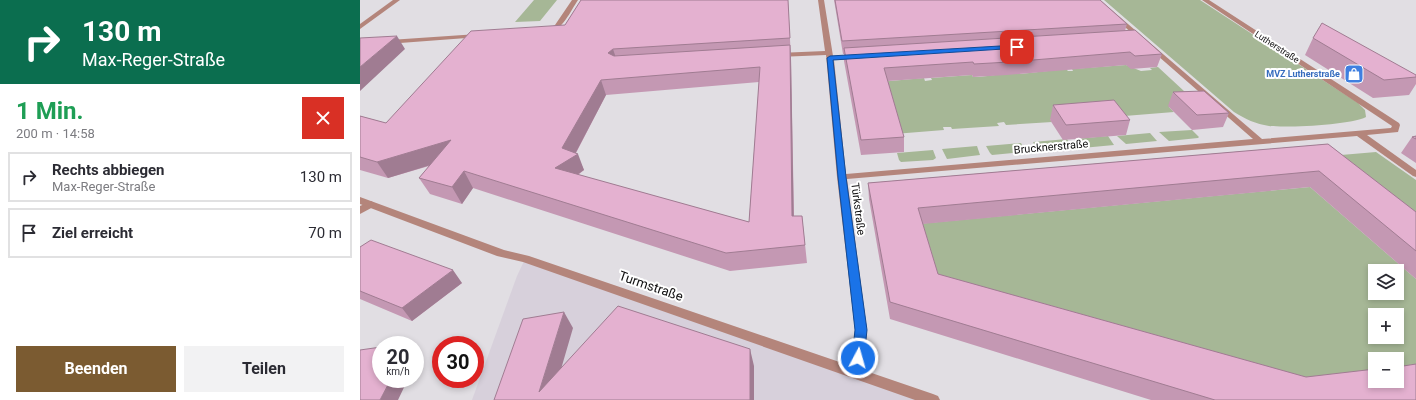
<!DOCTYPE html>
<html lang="de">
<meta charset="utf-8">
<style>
:root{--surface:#fff;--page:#f2f2f3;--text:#2b2b33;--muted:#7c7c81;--line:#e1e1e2;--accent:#7b5b31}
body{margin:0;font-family:Roboto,sans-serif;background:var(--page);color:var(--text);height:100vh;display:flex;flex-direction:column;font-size:15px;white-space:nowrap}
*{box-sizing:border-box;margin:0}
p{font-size:13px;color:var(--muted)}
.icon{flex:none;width:22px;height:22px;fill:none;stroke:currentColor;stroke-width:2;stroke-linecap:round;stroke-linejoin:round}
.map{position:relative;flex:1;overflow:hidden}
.side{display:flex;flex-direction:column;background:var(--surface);width:360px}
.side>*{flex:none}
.hud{background:#0b6e4f;color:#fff;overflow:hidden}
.tools{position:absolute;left:1008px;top:264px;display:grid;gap:8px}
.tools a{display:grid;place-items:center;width:36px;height:36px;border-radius:0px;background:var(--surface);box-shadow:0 2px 6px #0003;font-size:20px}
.speed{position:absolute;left:12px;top:336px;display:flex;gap:8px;font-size:20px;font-weight:700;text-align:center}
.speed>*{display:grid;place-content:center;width:52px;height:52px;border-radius:50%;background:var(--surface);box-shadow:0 2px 6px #0003;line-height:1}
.speed small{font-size:10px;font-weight:400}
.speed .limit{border:6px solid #d22;background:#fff;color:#111}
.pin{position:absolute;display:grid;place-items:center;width:34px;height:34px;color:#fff;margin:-17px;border-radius:8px;box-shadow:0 2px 6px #0006}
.me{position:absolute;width:44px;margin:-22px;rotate:6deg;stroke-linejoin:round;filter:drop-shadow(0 0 3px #0008)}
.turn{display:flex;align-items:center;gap:14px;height:84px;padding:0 16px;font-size:18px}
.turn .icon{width:52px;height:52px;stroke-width:2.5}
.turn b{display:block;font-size:28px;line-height:34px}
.round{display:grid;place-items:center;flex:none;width:42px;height:42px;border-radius:0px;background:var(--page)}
.overview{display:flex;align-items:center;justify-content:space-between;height:68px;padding:0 16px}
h1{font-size:24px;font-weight:700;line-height:30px;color:#1e9e55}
.cta{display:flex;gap:8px;margin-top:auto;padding:8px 16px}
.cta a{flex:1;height:46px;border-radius:0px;background:var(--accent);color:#fff;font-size:16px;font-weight:700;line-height:46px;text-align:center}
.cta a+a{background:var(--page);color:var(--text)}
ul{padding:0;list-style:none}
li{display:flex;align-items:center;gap:12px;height:50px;margin:0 8px 6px;padding:0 8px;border:2px solid var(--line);border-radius:0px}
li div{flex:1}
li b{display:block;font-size:15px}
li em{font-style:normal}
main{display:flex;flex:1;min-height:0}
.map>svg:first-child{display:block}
.built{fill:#d7d0db}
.green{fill:#a6b796;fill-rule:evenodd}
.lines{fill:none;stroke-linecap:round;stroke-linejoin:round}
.minor{fill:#b4857b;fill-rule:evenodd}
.tertiary{fill:#b4857b;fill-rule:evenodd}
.wall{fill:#c498b3;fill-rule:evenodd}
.shaded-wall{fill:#a07c92}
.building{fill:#e4b1d0;stroke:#a07c92;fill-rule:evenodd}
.route{fill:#1a73e8;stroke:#114b97}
.labels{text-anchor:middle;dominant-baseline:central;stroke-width:4;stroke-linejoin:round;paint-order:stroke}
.far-street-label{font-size:9px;fill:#100f10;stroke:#fff}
.far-shop-label{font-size:9px;font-weight:bold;fill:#366cbe;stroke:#fff;text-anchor:end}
.street-label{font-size:11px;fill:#100f10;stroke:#fff}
.near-street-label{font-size:13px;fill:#100f10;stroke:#fff}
</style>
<main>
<section class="side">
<div class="hud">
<div class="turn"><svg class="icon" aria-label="right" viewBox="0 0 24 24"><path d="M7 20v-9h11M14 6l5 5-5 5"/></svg><div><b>130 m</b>Max-Reger-Straße</div></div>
</div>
<div class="overview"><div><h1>1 Min.</h1><p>200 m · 14:58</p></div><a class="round" style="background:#d93025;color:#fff"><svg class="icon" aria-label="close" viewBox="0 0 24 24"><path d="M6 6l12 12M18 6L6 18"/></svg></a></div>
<ul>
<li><svg class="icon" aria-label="right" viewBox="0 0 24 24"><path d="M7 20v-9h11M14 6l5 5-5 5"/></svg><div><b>Rechts abbiegen</b><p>Max-Reger-Straße</p></div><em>130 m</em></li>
<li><svg class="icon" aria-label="arrive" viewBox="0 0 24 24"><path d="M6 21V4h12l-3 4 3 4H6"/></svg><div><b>Ziel erreicht</b></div><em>70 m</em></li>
</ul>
<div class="cta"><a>Beenden</a><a>Teilen</a></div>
</section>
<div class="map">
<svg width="1056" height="400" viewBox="0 0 1056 400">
<rect width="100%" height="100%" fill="#e1dee3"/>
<path class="built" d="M165 259 573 400H112L157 276Z"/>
<path class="green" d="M174 0H197L180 21 155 22Z
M744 0H840L998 103 1005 110 1006 117C991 125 927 128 909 126 896 124 885 119 874 112Z
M766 65 781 71 792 70 790 68 798 67 838 104 809 107 814 112 752 117 690 119 692 122 646 125 644 122 637 123 639 126 592 129 591 127H583L584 130 534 134 519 82 564 78 565 81 572 80 571 78 612 75 613 77H619L659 72 660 74 706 69 708 71H713L712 69Z
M832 130 839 137 838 138 809 141 799 132Z
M790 133 797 141 766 144 757 136Z
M748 136 754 145 722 148 715 139Z
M707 139 712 147 710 149 679 151 677 149 673 142Z
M661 143 665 151 663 152 632 155 630 153 626 146Z
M617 146 620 155 587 159 582 149Z
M573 150 576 158 573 160 541 162 539 160 537 153Z
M1016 152 1056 180V216L981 155Z
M950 187 1056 279V379L934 394 577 288 557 224ZM1015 271H1037V293H1015ZM1015 315H1037V337H1015ZM1015 359H1037V381H1015Z"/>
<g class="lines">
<path class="minor" d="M33 0H40L0 29V24Z
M212 0H218C211 10 201 34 186 32V30L195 25Z
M458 0H464L473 56 498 55 501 57 498 59 474 60 486 174 893 139 734 0H740L902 139 1031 128 1032 126 842 0H849L1039 123 1040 125 1038 132 1007 135 1056 170V177L1053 176 997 136 487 179 507 330 504 372 502 376 497 378 492 376 490 372 495 330 477 177 466 55 418 57 415 55 418 53 465 51Z
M118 34 121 36 120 37 0 46V42Z
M11 201 16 204 15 206 0 214V206Z"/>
<path class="tertiary" d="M0 197 144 250 169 256 573 394 578 396 580 400H555L163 262 137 256 0 204Z"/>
</g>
<path class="wall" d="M221 0H428L431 59 434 216H442L447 263 370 271 113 188 102 204 70 194 59 178 69 166 28 178 0 170V116L26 123 205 25ZM399 82 389 222 218 175 224 170 216 153 246 95Z
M474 0H740L767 24 765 31 802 54 797 67 771 69 766 65 647 75 613 77 612 75 528 81 544 137V152L501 155 484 61V54H483Z
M953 38 1056 75V84L1049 95 1013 98 945 55Z
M813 92 869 113 863 127 832 130 808 106Z
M693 105 770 120 766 135 703 140 690 120Z
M1056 136V163L1041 153 1052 137Z
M968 144 1056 212V279L950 187 563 224 578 274 946 377 1056 400H791L530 319 509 199 508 183Z
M0 247 102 283 52 321 0 299Z"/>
<path class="shaded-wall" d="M37 36 45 49 0 91V67Z
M430 45 431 59 434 234 432 216Z
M253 49 258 64 248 53Z
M241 80 246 95 214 156 218 154 224 170 202 185 195 168 202 148Z
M91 140 100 156 28 178 17 162Z
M104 171 113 188 102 204 92 187Z
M93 270 102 283 52 321 42 308Z
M204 312 213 328 192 400 179 392Z
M55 349 60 355 55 365Z
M390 349 394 366V400H390Z
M31 379H48L38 400H20Z"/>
<path class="building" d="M221 0H428L430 38 253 49 248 53 254 56 430 45 432 216H442L445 245 366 253 104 171 92 187 59 178 91 140 17 162 0 157V116L26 123 111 31 205 25ZM400 67 389 222 195 168 218 154 202 148 241 80Z
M475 0H740L767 24 482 41Z
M962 23 1056 75V77L1024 80 953 38Z
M775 30 802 54 775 56 770 52 649 62 614 64 613 62 524 68 544 137 501 140 484 48Z
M37 36 0 67V38Z
M844 91 869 113 837 115 813 92Z
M754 100 770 120 706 125 693 105Z
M1056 136V139L1052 137Z
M968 144 1056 212V251L959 171 558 208 578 274 946 377 1015 369V381H1037V367L1056 364V400H855L530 302 508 183Z
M11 240 93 270 42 308 0 291V247Z
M258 306 390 349V400H134L163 319 204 312 179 392Z
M50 343 48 345H34Z
M21 347V379H31L20 400H0V350Z"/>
<path class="route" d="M657 45 660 47 659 48 473 60 486 177 507 330 504 358 502 362 498 363 494 362 492 358 495 330 478 177 467 58 470 56Z"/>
<defs>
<symbol id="shop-square" viewBox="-11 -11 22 22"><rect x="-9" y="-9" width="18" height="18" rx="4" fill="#3f7fe0" stroke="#fff"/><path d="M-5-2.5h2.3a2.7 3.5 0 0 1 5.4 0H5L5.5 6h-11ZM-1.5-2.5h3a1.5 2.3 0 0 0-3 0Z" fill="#fff"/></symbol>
</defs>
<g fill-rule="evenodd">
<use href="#shop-square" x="983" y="63" width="22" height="22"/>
</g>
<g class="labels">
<g class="far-street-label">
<text transform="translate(917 47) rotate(33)">Lutherstraße</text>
</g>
<g class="far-shop-label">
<text x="980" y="74">MVZ Lutherstraße</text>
</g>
<g class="street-label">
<text transform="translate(691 147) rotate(-5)">Brucknerstraße</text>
<text transform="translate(498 209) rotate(83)">Türkstraße</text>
</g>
<g class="near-street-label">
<text transform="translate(291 286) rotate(19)">Turmstraße</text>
</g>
</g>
</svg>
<div class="tools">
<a><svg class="icon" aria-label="layers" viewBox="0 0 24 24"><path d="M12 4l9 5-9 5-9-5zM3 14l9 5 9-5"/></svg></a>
<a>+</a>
<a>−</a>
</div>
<div class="speed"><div>20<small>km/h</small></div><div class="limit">30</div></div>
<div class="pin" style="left:657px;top:47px;background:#d93025"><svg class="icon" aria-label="arrive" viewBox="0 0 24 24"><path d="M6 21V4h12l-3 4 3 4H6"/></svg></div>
<svg class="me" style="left:498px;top:358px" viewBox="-20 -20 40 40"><circle r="17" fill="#1a73e8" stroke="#fff" stroke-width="3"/><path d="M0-11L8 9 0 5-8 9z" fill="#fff"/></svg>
</div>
</main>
